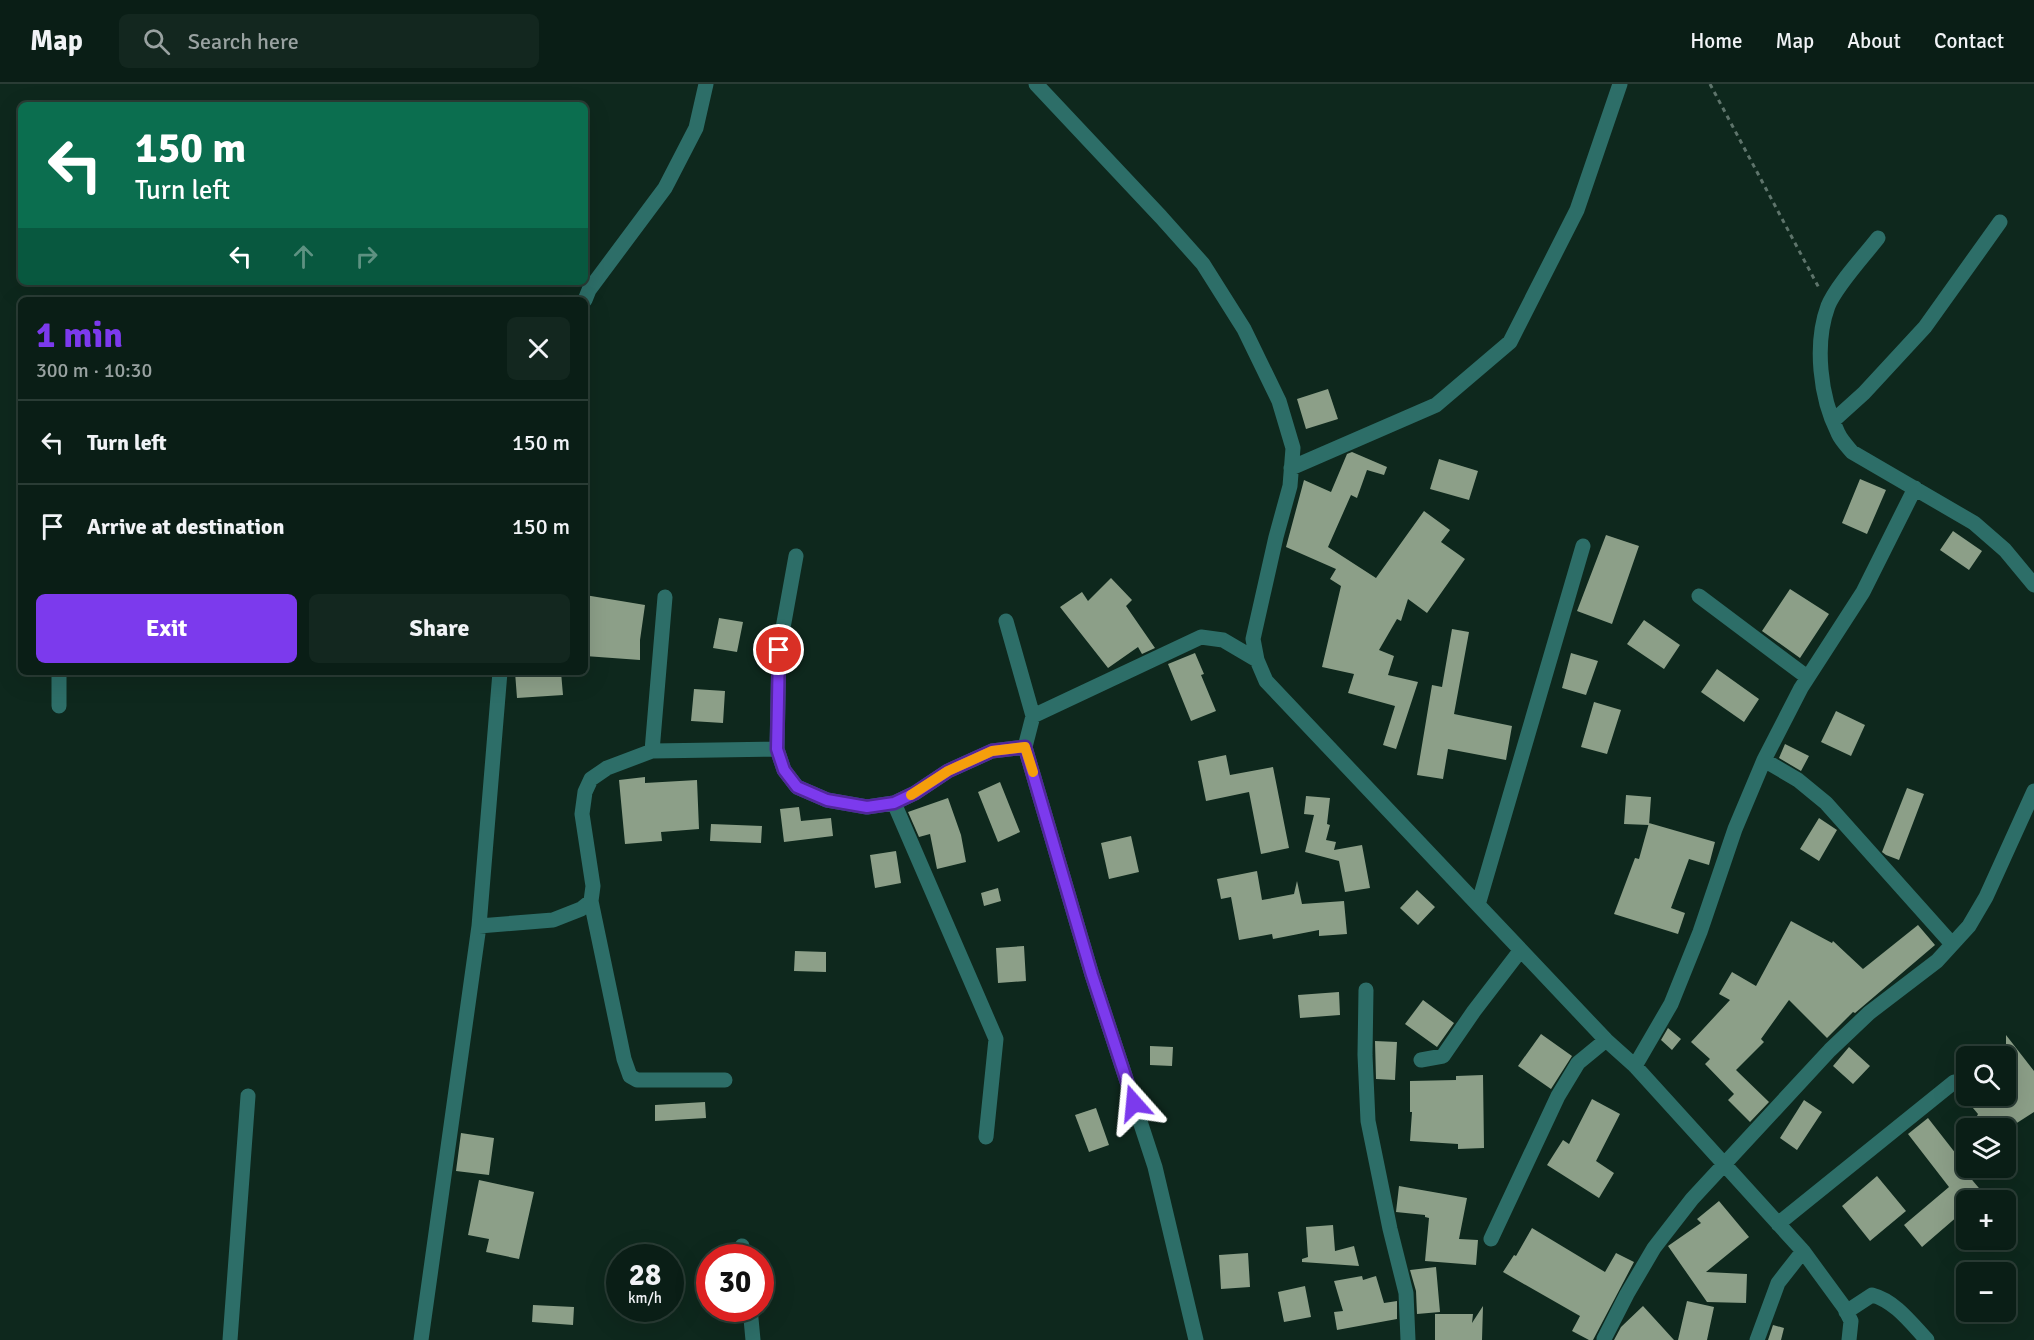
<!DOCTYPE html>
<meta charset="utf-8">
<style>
:root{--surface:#0a1e16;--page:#13271f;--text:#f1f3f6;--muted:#99a2a1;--line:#2a3c35;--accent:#7c3aed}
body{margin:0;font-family:Signika,sans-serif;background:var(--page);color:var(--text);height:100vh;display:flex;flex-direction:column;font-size:22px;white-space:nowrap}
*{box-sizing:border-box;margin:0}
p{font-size:20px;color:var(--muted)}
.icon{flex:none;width:33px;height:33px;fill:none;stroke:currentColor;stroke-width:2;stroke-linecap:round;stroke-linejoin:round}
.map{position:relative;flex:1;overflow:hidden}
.sheet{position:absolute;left:18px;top:213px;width:570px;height:378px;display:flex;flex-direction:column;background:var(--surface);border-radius:9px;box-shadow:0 6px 24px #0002,0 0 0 2px var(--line)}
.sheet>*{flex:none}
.banner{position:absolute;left:18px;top:18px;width:570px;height:183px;border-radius:9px;box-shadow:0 6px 24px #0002,0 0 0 2px var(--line);background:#0b6e4f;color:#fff;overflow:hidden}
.tools{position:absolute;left:1956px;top:962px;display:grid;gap:12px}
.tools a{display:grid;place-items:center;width:60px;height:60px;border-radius:9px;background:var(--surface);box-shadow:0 6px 24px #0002,0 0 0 2px var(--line);font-size:30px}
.speed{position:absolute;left:606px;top:1160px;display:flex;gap:12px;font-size:30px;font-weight:700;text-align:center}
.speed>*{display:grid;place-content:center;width:78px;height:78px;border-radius:50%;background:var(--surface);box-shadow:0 6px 24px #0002,0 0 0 2px var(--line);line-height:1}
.speed small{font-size:15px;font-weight:400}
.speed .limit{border:9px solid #d22;background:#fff;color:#111}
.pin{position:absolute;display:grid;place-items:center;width:51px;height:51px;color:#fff;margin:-26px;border:3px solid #fff;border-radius:50%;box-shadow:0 2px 6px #0007}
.me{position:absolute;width:66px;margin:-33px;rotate:342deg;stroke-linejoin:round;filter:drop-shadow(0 0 4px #0008)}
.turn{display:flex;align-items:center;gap:21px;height:126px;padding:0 18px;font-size:27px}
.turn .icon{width:78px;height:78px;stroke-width:2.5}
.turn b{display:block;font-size:42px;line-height:51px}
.lanes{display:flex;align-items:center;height:57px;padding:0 18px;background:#0003;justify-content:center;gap:30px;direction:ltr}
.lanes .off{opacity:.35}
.round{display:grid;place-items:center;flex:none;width:63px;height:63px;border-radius:9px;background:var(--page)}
.summary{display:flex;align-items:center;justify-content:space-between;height:102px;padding:0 18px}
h1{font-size:36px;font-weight:800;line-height:45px;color:var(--accent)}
.action{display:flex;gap:12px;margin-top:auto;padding:12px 18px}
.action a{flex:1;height:69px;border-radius:9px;background:var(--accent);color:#fff;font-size:24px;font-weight:800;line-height:69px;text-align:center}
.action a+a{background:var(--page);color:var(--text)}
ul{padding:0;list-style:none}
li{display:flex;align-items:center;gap:18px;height:84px;padding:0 18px;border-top:2px solid var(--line)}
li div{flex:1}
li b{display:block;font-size:22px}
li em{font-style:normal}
header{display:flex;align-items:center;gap:36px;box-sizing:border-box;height:84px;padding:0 30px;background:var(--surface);border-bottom:2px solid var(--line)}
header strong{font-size:28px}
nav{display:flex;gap:33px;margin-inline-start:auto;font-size:21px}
.search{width:420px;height:54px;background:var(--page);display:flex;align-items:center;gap:15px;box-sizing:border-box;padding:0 21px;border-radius:9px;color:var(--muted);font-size:22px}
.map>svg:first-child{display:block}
.building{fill:#8c9f88}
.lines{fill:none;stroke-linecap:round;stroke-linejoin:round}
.path{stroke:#5e746b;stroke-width:3;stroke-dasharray:4.5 4.5;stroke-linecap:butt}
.minor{stroke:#2d6e68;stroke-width:15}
.route-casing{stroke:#51269a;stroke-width:15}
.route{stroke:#7c3aed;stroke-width:10}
.slow{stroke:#f59e0b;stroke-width:10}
</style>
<header>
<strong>Map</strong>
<div class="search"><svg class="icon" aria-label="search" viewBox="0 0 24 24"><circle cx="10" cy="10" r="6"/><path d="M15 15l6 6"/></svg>Search here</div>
<nav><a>Home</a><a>Map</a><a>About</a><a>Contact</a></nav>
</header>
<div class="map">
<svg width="2034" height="1256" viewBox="0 0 2034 1256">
<rect width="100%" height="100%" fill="#0e281d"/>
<path class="building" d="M1328 305 1338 335 1306 345 1297 315Z
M1352 368 1387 383 1384 391 1367 386 1357 414 1351 411 1328 463 1376 494 1424 427 1450 446 1441 458 1465 475 1427 529 1408 515 1401 537 1397 535 1379 566 1394 572 1388 591 1418 598 1396 665 1383 661 1395 622 1348 609 1354 590 1322 583 1341 502 1330 495 1336 485 1286 463 1304 396 1331 408 1347 370Z
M1439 375 1478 387 1469 416 1430 405Z
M1860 395 1886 406 1867 450 1842 439Z
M1953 447 1982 467 1969 486 1940 466Z
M1606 451 1639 462 1612 540 1577 527Z
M1111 494 1132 516 1126 522 1155 564 1142 570 1138 563 1108 584 1060 523 1082 508 1088 517Z
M1790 505 1829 530 1800 574 1762 547Z
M585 511 645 521 640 556V576L585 572Z
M719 534 743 538 737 568 713 564Z
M1644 536 1680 561 1664 585 1627 560Z
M1452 545 1469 548 1454 630 1512 642 1506 676 1448 665 1443 695 1417 691 1432 601 1442 603Z
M1195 569 1204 590 1201 591 1216 627 1191 637 1168 580Z
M1571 569 1598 577 1586 611 1562 604Z
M1717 585 1759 615 1744 638 1701 608Z
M515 588H561L563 611 517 614Z
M694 605 725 607 723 639 691 637Z
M1594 618 1621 626 1607 670 1581 663Z
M1836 627 1865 641 1851 672 1821 658Z
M1785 660 1809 672 1801 687 1779 674Z
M1226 671 1230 691 1273 683 1289 764 1261 770 1249 708 1206 717 1198 677Z
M645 693V699L697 696 699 745 661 748 662 757 625 760 619 696Z
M1000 698 1020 748 998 758 978 708Z
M1907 704 1924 710 1899 776 1886 771 1882 768Z
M1626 711 1651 713 1649 741 1624 740Z
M1306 712 1330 714 1327 740 1330 741 1326 756 1336 758 1334 766 1362 761 1370 804 1345 808 1339 777 1305 768 1314 731 1304 730Z
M948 714 961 751 966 778 937 785 930 750 919 753 908 728Z
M799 723 801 737 831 734 833 752 784 758 780 725Z
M1819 734 1837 746 1819 777 1800 765Z
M1649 739 1715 758 1709 781 1689 775 1671 824 1685 829 1678 850 1614 830 1635 774 1639 775Z
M711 740 762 742 761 759 710 757Z
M1131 752 1139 788 1109 795 1101 759Z
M896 767 901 799 875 804 870 771Z
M1257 787 1262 816 1294 810 1297 797 1302 820 1344 817 1347 850 1319 852V846L1273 855 1272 850 1239 856 1231 813 1221 815 1217 795Z
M998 804 1001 817 984 822 981 809Z
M1417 806 1435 823 1418 841 1400 824Z
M1791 837 1832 859 1833 857 1863 885 1918 841 1935 861 1855 929 1853 928 1827 954 1789 916 1761 955 1764 958 1736 986 1769 1018 1750 1038 1728 1016 1734 1010 1705 980 1710 975 1691 958 1730 916 1719 910 1732 888 1756 902Z
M1024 862 1026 897 998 899 996 864Z
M795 867 826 868V888L794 887Z
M1339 908 1340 931 1300 934 1298 911Z
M1423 916 1454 939 1437 963 1405 940Z
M1668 944 1681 955 1672 966 1661 956Z
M1541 950 1572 972 1551 1005 1518 982Z
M2006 951 2034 987V1028L2009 1044H1984L1977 1032 1978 1030 1962 1011H2006Z
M1375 957 1397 958 1395 996 1376 995Z
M1150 962 1173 963 1172 982 1150 981Z
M1849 963 1870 982 1853 1000 1833 982Z
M1483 991 1484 1064 1458 1065V1060L1410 1057 1412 1028H1410V997L1456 996V992Z
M1592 1015 1620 1030 1596 1077 1614 1089 1599 1114 1547 1081 1563 1056 1569 1060Z
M1804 1016 1822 1028 1797 1066 1780 1054Z
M705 1018 706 1034 655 1037V1021Z
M1096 1024 1109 1061 1089 1068 1075 1031Z
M1928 1034 1960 1075 1957 1078 1989 1116H1966V1125L1922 1163 1904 1141 1949 1103 1908 1050Z
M461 1049 494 1054 489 1091 456 1087Z
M1877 1092 1906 1127 1870 1157 1842 1122Z
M479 1096 534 1108 519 1175 486 1168 489 1155 468 1151Z
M1399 1102 1467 1114 1459 1155 1478 1156 1476 1181 1425 1177 1429 1134 1425 1133V1131L1396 1128Z
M1719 1117 1749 1153 1706 1188 1747 1190 1746 1219 1707 1218 1668 1162 1701 1139 1697 1135Z
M1333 1141 1335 1167 1354 1162 1359 1182 1302 1178V1175L1308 1173 1306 1143Z
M1532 1144 1605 1188 1616 1169 1634 1178 1593 1256H1589L1572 1247 1580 1232 1503 1188 1514 1171 1516 1172Z
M1248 1169 1250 1203 1221 1205 1219 1171Z
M1436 1183 1440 1228 1417 1230 1416 1207 1410 1186Z
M1362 1192 1363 1196 1376 1192 1384 1219 1397 1217V1235L1337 1246 1334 1228 1343 1227 1334 1197Z
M1305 1202 1311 1233 1284 1238 1278 1208Z
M1687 1217 1714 1223 1707 1256H1678Z
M533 1221 574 1223 573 1241 532 1238Z
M1483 1222 1482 1256H1435V1230H1473L1472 1239Z
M1643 1222 1674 1256H1614L1621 1243Z
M1773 1241 1784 1244 1781 1256H1768Z"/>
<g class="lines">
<path class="path" d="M1710 0 1819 204"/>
<path class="minor" d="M1036 0 1161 133 1203 180 1244 245 1279 317 1293 364 1290 402 1276 453 1253 555 1257 576 1266 597 1606 956 1635 982 1803 1167 1844 1223 1851 1237 1849 1256
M1878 154C1864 172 1836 202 1828 222 1814 260 1820 313 1838 349 1841 356 1847 362 1852 368L1974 439 2005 466 2034 501
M585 216 589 206 665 104 696 44 706 0
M1833 337 1864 309 1925 243 2000 138
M1291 384 1436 321 1510 258 1577 126 1620 0
M796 472 779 566 777 665 784 686 797 703 827 716 867 723 894 719 915 709 948 687 992 667 1025 663
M1699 512 1807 593
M1006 537 1033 632 1025 663 1092 891 1155 1083 1196 1256
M59 588V622
M1033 632 1201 553 1223 556 1257 576
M652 667 665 513
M1764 676 1798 696 1826 719 1952 860
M894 719 996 955 986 1053
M591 817 624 975 630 992 637 996H725
M1478 821 1583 462
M479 842 553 836 581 825 591 817 593 802 582 730 585 708 591 695 607 684 652 667 777 665
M1366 906 1365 971 1368 1037 1390 1145 1406 1209 1408 1256
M1421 976 1443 972 1474 927 1520 867
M1635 982 1671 920 1700 848 1735 745 1764 676 1801 604 1863 508 1915 404
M1778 1140 1954 998
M1491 1155 1558 1012 1578 979 1606 956
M742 1162 744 1173
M750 1224 753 1256
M1846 1228 1872 1211C1895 1217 1911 1239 1927 1256
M1604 1255 1627 1210 1654 1164 1692 1115 1830 966 1869 929 1937 877 1969 842 1986 813 2034 707
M230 1256 248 1012
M421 1256 479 842 500 588
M1757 1256 1778 1199 1803 1167"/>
</g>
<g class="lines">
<defs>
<path id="route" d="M779 566 777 665 784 686 797 703 827 716 867 723 894 719 915 709 948 687 992 667 1025 663 1092 891 1134 1019"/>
</defs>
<use href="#route" class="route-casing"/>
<use href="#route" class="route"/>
<path class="slow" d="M911 711 948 687 992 667 1025 663 1033 688"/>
</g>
</svg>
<div class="tools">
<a><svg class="icon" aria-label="search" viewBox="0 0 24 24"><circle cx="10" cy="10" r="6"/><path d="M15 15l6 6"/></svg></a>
<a><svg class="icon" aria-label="layers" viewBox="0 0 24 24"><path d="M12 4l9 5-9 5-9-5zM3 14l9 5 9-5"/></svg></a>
<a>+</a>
<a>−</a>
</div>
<div class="speed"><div>28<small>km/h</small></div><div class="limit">30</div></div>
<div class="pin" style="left:779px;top:566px;background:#d93025"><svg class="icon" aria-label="arrive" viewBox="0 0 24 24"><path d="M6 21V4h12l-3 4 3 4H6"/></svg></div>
<svg class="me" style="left:1134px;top:1019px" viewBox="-20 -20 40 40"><path d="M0-17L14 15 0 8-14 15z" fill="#7c3aed" stroke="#fff" stroke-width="4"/></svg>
<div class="banner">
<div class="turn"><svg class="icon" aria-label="left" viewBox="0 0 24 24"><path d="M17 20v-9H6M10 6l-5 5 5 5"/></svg><div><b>150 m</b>Turn left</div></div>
<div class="lanes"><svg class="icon" aria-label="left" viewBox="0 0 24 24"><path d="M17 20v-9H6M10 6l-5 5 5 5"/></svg><svg class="icon off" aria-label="ahead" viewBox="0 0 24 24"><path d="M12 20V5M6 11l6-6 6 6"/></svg><svg class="icon off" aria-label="right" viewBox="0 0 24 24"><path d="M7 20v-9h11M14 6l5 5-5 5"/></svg></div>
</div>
<section class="sheet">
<div class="summary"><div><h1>1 min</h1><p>300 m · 10:30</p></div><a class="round"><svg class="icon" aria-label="close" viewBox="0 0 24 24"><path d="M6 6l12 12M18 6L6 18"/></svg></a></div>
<ul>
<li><svg class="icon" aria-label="left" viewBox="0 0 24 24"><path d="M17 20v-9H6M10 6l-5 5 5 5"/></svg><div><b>Turn left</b></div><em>150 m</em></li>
<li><svg class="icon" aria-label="arrive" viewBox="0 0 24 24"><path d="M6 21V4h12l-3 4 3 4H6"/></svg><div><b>Arrive at destination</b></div><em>150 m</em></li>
</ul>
<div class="action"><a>Exit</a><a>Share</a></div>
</section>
</div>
